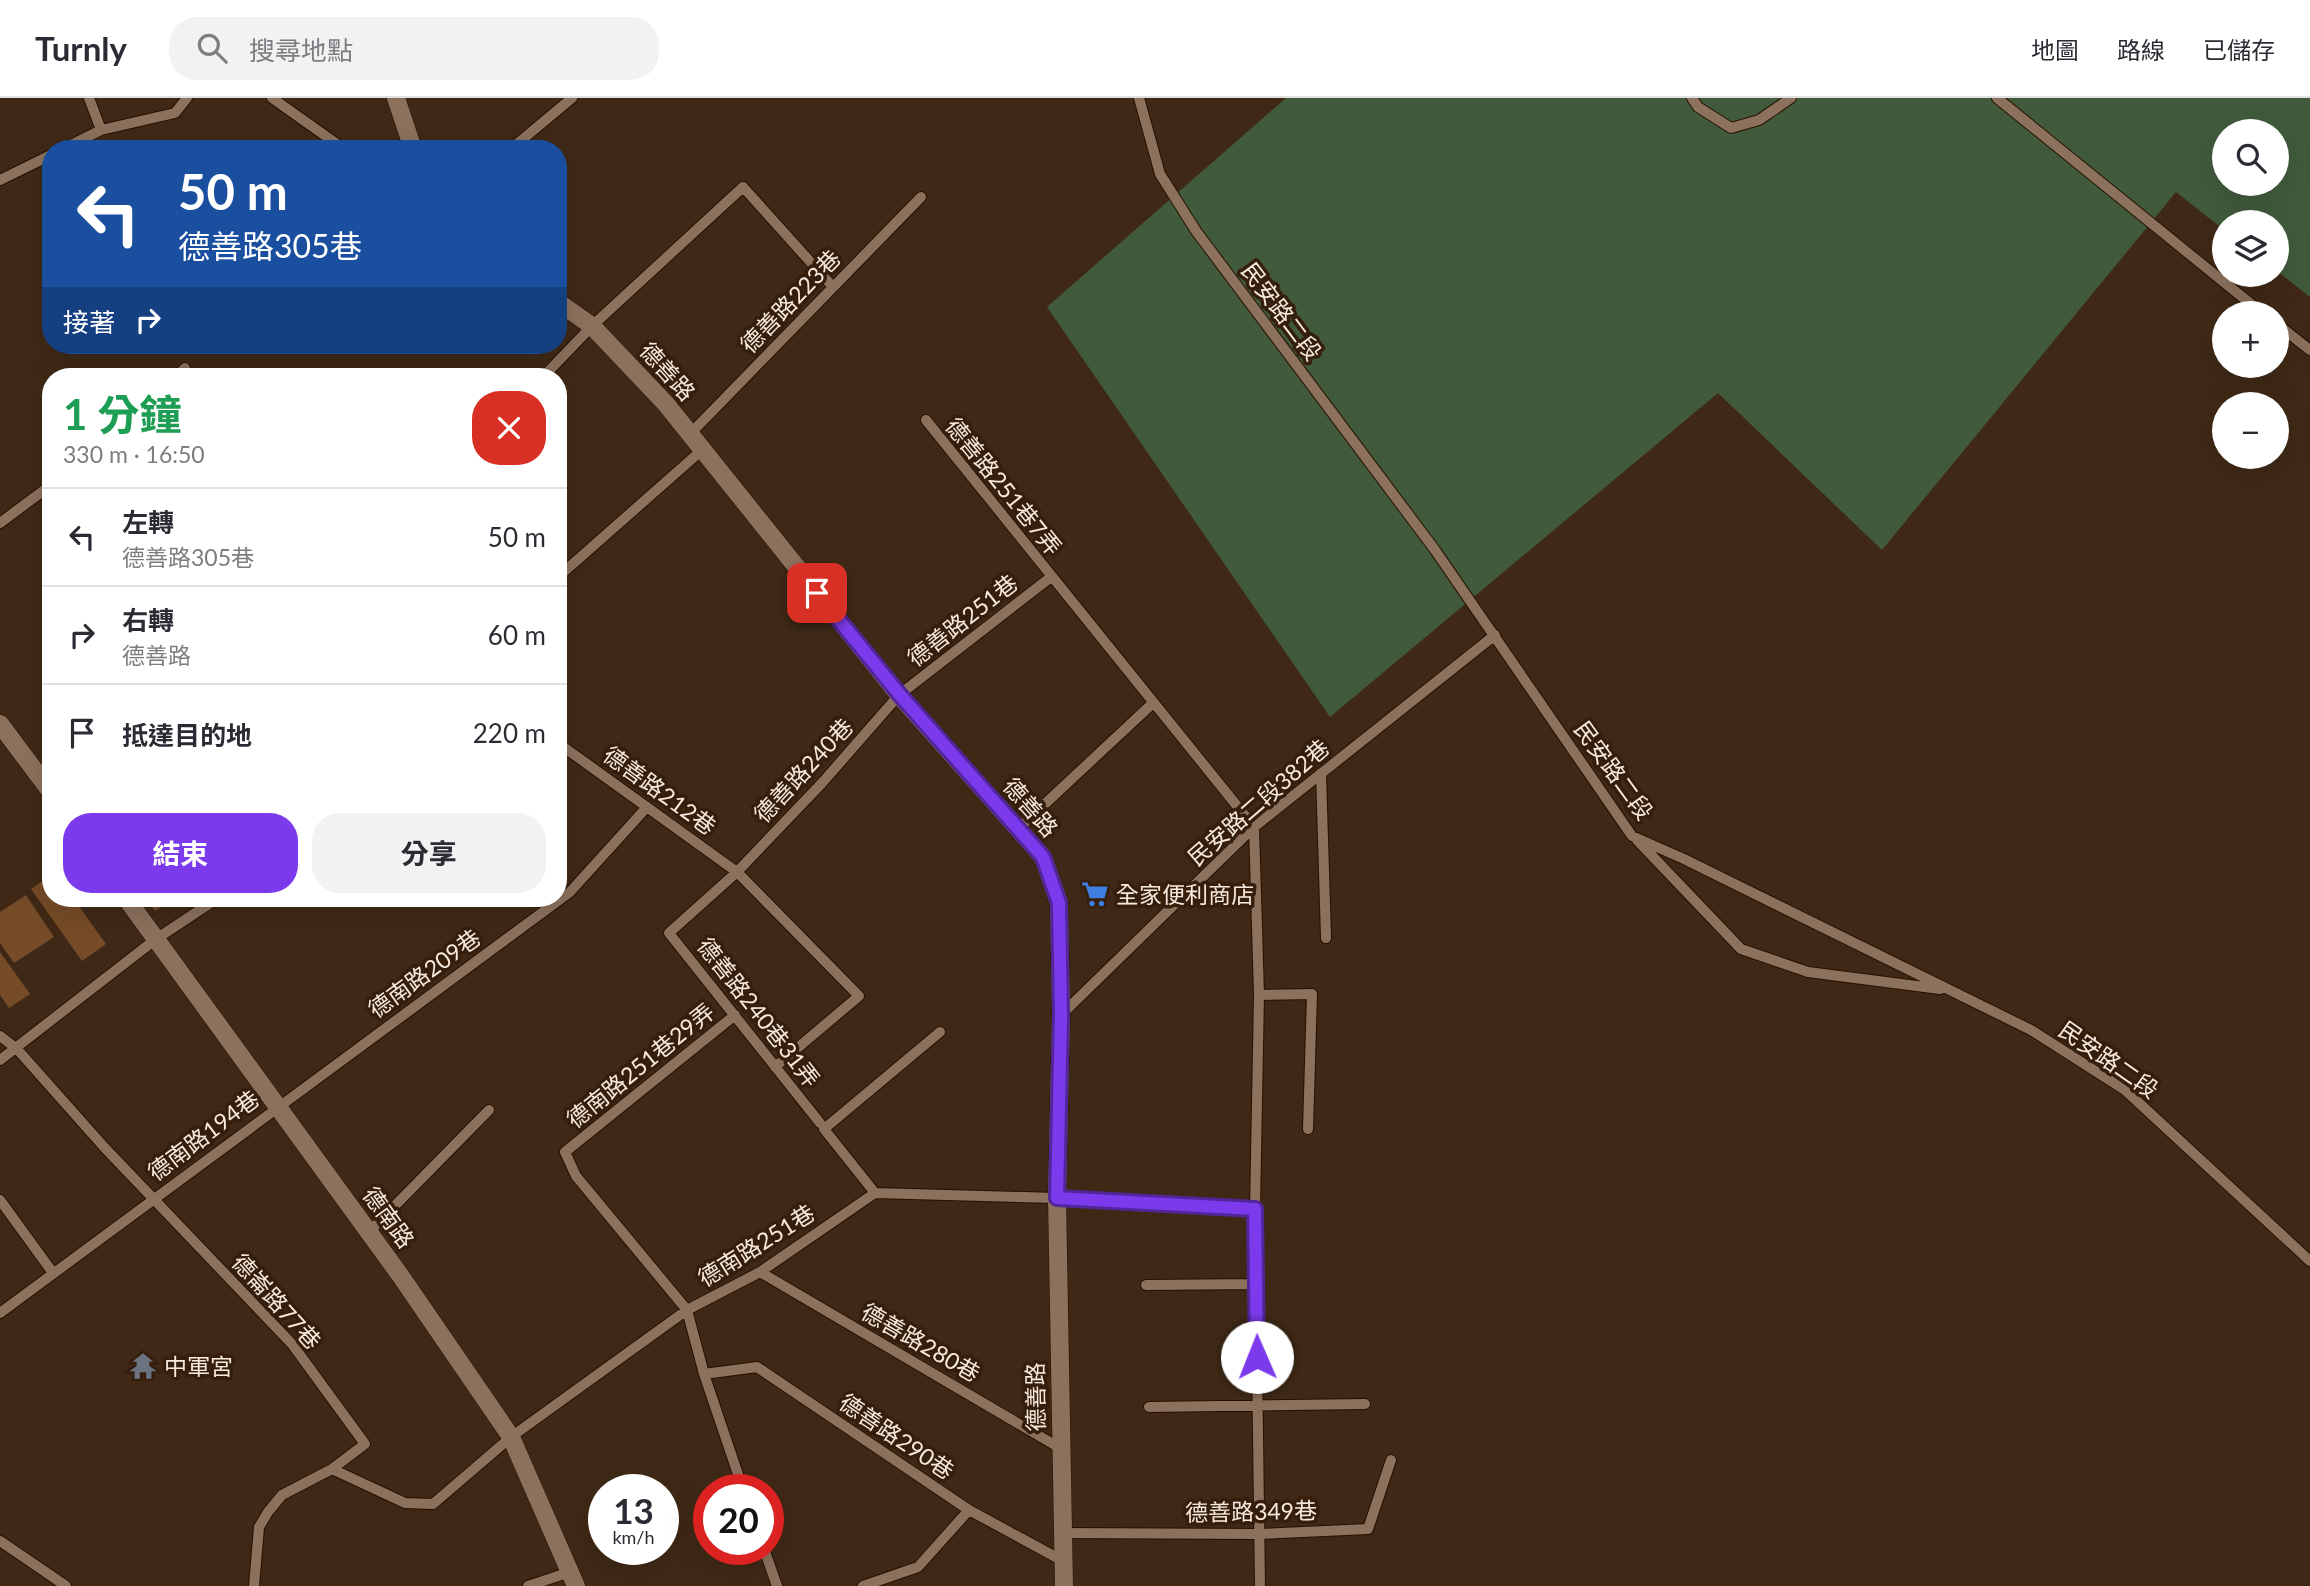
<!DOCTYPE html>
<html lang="zh-TW">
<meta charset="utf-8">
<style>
:root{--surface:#fff;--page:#f2f2f3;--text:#2b2b33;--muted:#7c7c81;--line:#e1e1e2;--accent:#7c3aed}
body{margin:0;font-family:Lato,"Noto Sans TC",sans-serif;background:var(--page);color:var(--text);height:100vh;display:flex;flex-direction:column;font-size:26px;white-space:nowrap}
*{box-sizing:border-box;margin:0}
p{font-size:23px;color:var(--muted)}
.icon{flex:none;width:38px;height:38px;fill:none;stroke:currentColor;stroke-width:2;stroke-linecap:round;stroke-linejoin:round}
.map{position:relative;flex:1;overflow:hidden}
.side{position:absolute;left:42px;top:270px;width:525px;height:539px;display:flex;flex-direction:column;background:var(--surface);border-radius:28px;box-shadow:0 7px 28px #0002}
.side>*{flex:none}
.top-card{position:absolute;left:42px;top:42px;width:525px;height:214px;border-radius:28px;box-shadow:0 7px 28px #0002;background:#1a4fa0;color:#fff;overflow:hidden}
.buttons{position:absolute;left:2212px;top:21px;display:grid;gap:14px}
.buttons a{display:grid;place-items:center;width:77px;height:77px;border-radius:50%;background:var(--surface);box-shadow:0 7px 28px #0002;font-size:35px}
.speed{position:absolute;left:588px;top:1376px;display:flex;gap:14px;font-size:35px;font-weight:700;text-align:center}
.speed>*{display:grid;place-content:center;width:91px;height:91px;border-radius:50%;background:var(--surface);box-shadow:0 7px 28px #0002;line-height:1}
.speed small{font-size:18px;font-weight:400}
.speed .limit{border:10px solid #d22;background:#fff;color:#111}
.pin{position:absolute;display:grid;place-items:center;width:60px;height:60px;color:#fff;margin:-30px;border-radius:14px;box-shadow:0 4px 10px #0006}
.me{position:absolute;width:77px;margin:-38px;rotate:359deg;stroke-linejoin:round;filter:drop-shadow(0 0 5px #0008)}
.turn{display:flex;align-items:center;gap:24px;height:147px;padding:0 21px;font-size:32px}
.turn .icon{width:91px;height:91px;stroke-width:2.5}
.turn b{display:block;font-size:49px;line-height:60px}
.then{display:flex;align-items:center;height:66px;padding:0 21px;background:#0003;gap:14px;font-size:26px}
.round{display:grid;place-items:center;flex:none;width:74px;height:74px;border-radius:28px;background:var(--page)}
.headline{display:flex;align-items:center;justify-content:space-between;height:119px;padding:0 21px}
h1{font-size:42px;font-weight:700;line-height:52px;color:#1e9e55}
.primary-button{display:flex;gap:14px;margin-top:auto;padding:14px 21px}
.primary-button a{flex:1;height:80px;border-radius:28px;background:var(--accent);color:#fff;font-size:28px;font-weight:700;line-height:80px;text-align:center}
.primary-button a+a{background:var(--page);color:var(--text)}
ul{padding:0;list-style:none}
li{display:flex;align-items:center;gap:21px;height:98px;padding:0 21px;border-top:2px solid var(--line)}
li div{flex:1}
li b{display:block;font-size:26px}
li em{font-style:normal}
header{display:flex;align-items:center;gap:42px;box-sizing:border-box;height:98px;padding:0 35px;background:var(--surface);border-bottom:2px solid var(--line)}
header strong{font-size:33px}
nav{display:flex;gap:38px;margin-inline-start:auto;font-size:24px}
.search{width:490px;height:63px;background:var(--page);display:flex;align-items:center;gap:18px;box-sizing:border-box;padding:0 24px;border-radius:28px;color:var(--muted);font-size:26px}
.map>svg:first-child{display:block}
.green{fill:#415a3c;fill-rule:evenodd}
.building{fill:#764b27}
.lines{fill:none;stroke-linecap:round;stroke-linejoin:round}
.lane-casing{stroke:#251101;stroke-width:12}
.street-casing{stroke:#251101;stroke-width:19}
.lane{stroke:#8c715d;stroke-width:10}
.street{stroke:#8c715d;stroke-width:18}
.route-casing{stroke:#51269a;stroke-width:18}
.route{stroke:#7c3aed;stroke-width:12}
.labels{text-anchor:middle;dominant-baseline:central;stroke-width:7;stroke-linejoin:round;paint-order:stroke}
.street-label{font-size:23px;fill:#f8e9de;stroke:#351f0c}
.poi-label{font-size:23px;fill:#f8e9de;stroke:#351f0c;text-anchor:start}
</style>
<header>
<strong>Turnly</strong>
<div class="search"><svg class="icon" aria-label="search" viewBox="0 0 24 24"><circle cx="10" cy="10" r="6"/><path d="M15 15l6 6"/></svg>搜尋地點</div>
<nav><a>地圖</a><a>路線</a><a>已儲存</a></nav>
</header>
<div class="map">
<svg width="2310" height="1488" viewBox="0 0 2310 1488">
<rect width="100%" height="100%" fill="#3f2916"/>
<path class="green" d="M1286 0H2310V199L2277 173V124H2224V132L2176 94 1882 452 1718 295 1330 619 1047 209ZM2224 33H2277V86H2224Z"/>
<path class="building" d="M51 777V800H73L106 846 82 863 31 791Z
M26 797 54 839 14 865 0 845V814Z
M145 800H174L155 813Z
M0 854 30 896 9 910 0 897Z"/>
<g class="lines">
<defs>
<path id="lane" d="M89 0 101 32
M272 0 344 51
M1139 0 1160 76 1196 133 1435 452 1632 738 1684 761 2031 932 2125 992 2310 1163
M1692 0 1698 9 1731 30 1759 22 1791 0
M1997 0 2262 215
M63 51 101 32 175 15 187 0
M511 51 572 0
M0 82 51 57
M2277 226 2310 252
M177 278 185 270
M544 278 592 228 743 89 833 189
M926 322 1254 729 1259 897 1255 1111 1260 1488
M690 336 921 99
M0 425 51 387
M558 479 702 352
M558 645 737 774 859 898 775 969
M1321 675 1326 840
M1018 731 1153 605
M1637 742 1741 851 1808 874 1940 891
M1259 897 1312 896 1308 1031
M735 917 565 1054 576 1078 687 1212 704 1276 743 1391
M1061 917 1254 729 1495 537
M0 938 17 951 104 1049 292 1246 365 1346 332 1371 282 1397 268 1414 259 1429 254 1488
M0 962 156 841 218 800
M820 1025 669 835 737 774 822 685 899 597 1051 479
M875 1095 824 1031 940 934
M0 1102 53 1175
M369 1134 489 1012
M760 1174 1060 1350
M1146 1187 1256 1186
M0 1215 570 794 647 709
M704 1276 757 1269 969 1412 1063 1463
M1149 1309 1365 1306
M332 1371 405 1405 433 1406 511 1339 687 1212 760 1174 875 1095 1057 1100 1255 1111
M1062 1435 1259 1436 1368 1431 1391 1362
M0 1443 66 1488
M764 1451 777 1488
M528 1488 570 1474
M863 1488 918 1469 969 1412"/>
<path id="street" d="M396 0 413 51
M558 204 592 228 666 306 899 597 1043 759 1059 805 1061 917 1057 1100 1064 1488
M0 626 51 694
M126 800 400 1177 511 1339 576 1488"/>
</defs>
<use href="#lane" class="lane-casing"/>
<use href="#street" class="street-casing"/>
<use href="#lane" class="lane"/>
<use href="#street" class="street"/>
</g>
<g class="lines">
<defs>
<path id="route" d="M817 495 900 597 1043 759 1059 805 1061 917 1057 1100 1255 1111 1257 1259"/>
</defs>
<use href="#route" class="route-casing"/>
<use href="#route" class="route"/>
</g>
<defs>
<symbol id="supermarket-bare" viewBox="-9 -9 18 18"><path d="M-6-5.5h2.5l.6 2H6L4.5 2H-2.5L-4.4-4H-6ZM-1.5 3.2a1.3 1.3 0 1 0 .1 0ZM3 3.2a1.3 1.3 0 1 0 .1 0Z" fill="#3f7fe0" stroke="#351f0c" stroke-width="2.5" paint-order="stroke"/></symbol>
<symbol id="temple-bare" viewBox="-9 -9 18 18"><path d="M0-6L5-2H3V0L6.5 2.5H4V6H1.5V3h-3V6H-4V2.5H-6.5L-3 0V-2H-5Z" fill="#6b7280" stroke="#351f0c" stroke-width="2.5" paint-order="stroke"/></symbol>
</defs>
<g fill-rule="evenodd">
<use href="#supermarket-bare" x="1076" y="777" width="38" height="38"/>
<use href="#temple-bare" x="124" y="1249" width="38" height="38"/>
</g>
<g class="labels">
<g class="street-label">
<text transform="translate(790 203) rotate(-46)">德善路223巷</text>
<text transform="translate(1282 213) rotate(53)">民安路二段</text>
<text transform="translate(668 273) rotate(48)">德善路</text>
<text transform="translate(1004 388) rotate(51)">德善路251巷7弄</text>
<text transform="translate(962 522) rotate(-38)">德善路251巷</text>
<text transform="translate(803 672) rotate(-47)">德善路240巷</text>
<text transform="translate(1614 672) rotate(54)">民安路二段</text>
<text transform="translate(660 692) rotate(36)">德善路212巷</text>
<text transform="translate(1258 704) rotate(-41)">民安路二段382巷</text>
<text transform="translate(1031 709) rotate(49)">德善路</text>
<text transform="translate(424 875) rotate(-36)">德南路209巷</text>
<text transform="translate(759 914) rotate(52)">德善路240巷31弄</text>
<text transform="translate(2109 961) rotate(35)">民安路二段</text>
<text transform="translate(640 967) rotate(-39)">德南路251巷29弄</text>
<text transform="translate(203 1037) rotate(-37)">德南路194巷</text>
<text transform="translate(389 1119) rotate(54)">德南路</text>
<text transform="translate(756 1147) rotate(-32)">德南路251巷</text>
<text transform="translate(277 1203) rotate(48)">德崙路77巷</text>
<text transform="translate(921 1244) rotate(30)">德善路280巷</text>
<text transform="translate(1035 1299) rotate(-91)">德善路</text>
<text transform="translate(897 1338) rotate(34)">德善路290巷</text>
<text transform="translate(1251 1413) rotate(-1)">德善路349巷</text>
</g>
<g class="poi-label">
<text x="1116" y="796">全家便利商店</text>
<text x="164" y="1268">中軍宮</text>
</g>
</g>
</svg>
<div class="buttons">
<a><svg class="icon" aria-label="search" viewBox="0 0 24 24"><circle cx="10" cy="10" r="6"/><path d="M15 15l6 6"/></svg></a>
<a><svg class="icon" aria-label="layers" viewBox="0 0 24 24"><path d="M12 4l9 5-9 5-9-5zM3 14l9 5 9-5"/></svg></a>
<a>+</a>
<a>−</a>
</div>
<div class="speed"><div>13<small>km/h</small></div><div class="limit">20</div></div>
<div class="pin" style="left:817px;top:495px;background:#d93025"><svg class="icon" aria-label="arrive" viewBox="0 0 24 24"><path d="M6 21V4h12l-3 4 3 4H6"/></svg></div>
<svg class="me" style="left:1257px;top:1259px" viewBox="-20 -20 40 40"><circle r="19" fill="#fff"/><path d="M0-13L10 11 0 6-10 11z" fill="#7c3aed"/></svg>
<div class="top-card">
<div class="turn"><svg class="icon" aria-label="left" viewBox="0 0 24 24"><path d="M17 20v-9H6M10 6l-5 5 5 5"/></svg><div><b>50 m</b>德善路305巷</div></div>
<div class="then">接著<svg class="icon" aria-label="right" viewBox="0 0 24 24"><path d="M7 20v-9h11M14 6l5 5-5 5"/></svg></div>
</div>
<section class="side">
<div class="headline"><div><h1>1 分鐘</h1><p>330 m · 16:50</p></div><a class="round" style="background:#d93025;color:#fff"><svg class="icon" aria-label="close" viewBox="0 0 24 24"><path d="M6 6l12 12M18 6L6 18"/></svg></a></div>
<ul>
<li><svg class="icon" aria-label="left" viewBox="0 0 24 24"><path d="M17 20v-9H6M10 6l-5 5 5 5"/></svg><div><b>左轉</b><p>德善路305巷</p></div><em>50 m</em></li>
<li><svg class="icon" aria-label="right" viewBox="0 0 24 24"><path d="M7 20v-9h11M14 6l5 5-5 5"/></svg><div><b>右轉</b><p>德善路</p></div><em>60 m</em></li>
<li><svg class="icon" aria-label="arrive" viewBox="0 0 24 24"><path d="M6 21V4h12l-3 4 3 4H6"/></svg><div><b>抵達目的地</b></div><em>220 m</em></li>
</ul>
<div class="primary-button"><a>結束</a><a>分享</a></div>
</section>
</div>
